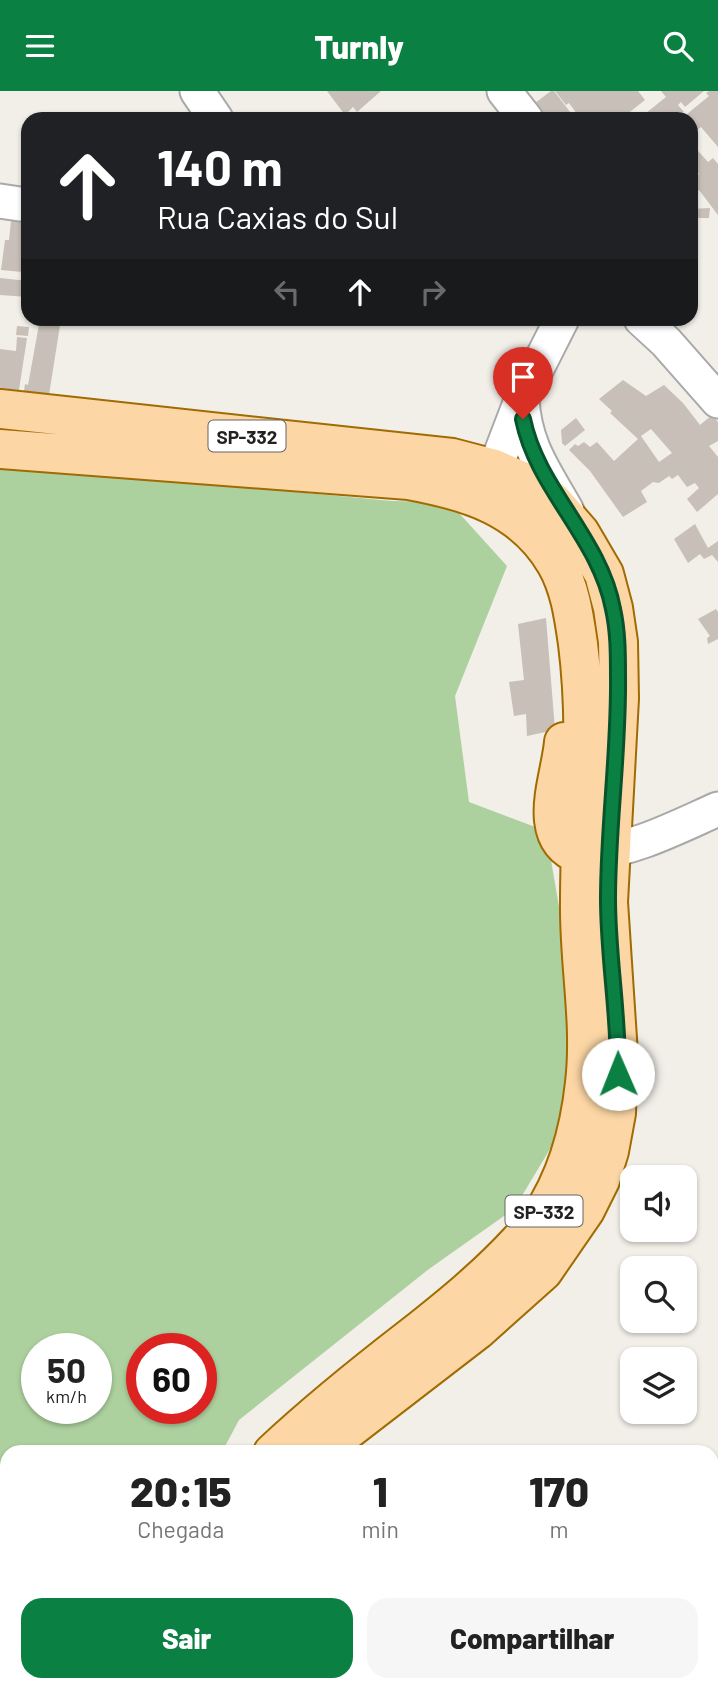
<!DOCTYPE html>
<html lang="pt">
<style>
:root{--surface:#fff;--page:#f6f6f6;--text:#222;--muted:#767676;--accent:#0b8043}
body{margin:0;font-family:Barlow,sans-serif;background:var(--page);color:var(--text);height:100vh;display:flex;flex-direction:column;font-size:26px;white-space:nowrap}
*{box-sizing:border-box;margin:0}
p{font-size:23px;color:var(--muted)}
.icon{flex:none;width:38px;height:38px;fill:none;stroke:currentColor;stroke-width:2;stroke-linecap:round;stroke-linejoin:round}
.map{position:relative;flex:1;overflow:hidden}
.side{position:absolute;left:0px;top:1354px;width:719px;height:247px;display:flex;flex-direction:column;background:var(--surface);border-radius:21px 21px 0 0;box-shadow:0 2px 5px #0004}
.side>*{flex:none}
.hud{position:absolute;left:21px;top:21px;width:677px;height:214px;border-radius:21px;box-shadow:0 2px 5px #0004;background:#202124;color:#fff;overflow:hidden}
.controls{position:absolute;left:620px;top:1074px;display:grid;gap:14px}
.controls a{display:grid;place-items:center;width:77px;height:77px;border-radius:14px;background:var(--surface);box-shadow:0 2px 5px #0004;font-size:35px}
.speed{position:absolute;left:21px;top:1242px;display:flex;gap:14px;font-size:35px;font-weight:700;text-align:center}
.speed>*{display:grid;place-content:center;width:91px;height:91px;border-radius:50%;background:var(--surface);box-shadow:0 2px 5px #0004;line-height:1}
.speed small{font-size:18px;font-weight:400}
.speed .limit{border:10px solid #d22;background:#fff;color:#111}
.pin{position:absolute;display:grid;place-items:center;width:60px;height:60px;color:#fff;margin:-72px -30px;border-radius:50% 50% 50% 0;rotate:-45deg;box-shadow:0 0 7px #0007}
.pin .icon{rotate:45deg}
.me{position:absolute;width:77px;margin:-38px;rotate:359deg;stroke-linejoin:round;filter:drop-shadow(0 0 5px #0008)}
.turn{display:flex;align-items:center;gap:24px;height:147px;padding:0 21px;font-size:32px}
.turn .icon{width:91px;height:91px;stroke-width:2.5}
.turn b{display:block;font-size:49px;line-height:60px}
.lanes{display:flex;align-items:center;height:66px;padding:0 21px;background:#0003;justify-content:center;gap:35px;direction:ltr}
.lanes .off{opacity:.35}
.eta{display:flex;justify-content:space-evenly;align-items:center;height:119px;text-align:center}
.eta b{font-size:42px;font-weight:800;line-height:49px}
.action{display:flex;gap:14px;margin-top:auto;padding:14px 21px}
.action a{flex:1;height:80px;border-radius:21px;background:var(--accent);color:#fff;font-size:28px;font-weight:800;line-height:80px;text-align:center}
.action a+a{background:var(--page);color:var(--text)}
header{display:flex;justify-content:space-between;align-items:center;height:91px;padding:0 21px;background:var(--accent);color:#fff;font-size:32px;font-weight:800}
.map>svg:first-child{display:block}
.forest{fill:#add19e;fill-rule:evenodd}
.building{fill:#c7bfb8;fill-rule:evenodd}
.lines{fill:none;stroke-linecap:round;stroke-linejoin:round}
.minor-casing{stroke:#a9a9a9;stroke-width:37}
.major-casing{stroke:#a06b00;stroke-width:42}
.minor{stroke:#fff;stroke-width:33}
.major{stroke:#fcd6a4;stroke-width:38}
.route-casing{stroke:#07532c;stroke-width:18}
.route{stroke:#0b8043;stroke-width:12}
.labels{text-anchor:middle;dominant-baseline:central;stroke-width:5;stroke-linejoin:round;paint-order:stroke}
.shield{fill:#fff;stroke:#646464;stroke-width:2}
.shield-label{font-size:19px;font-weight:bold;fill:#222}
</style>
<header><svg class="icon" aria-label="menu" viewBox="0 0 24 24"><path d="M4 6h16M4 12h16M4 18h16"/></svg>Turnly<svg class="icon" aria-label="search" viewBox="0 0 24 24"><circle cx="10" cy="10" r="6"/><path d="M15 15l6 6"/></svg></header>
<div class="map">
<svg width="718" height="1600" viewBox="0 0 718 1600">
<rect width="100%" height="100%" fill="#f2efe9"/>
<path class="forest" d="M0 373 392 410 449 411 507 475 455 605 469 711 546 740 574 903 571 977 556 1048 514 1118 429 1178 239 1329 222 1361 7 1362V1594H153V1600H0ZM37 1258H96V1318H37ZM142 1258H201V1318H142Z"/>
<path class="building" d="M327 0H381L357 21 353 16 345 24Z
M551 0H554L574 26 577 23 569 12 566 14 555 0H638L645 9 621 28H548L535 12Z
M661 0H704L685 16 681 11 678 14 684 21 676 28H643L641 26 666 6Z
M709 0H718V56L701 36 691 43V28H681L709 5 706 2Z
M691 52 708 71 713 67 718 73V124L699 99 691 106V90L699 83 691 73Z
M710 117 709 127H691V118Z
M11 130H24L22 169H28V185L22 183V181L1 179 5 149H9Z
M0 187 28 190V206L0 204Z
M40 228H61L49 304 24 300 25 293 28 294Z
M17 235 29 236 28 245 16 244Z
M17 246 27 247 19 299 0 297V258L16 260Z
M623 289 646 305 664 294 683 312 700 334 712 324 718 331V350L709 355 718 366V403L697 421 687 408 699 397 695 392 687 396 678 384 672 388 669 385 659 392 653 391 641 400 647 411 623 426 590 380 569 359 575 353 578 355 584 351 590 356 597 351 614 370 638 348 610 322 612 320 599 308ZM651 338 672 362 659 371 641 345Z
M576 327 585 339 565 355 562 352 561 339Z
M695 433 708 457 718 450V471L712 464 704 468 700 463 688 472 674 448Z
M716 518 718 521V548L708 553 707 547 710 545 698 528Z
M546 527 555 639 527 645 526 623 514 625 509 591 524 589 518 533Z"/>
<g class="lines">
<defs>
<path id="minor" d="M197 0 216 28
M504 0 526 28
M0 110 20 113
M641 228 666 251 718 310
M522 307C524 354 545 381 567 420
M486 401 522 307 562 228
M586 764C637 757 671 739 718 718"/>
<path id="major" d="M0 318 452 367 494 378 526 392 552 410 580 442 604 483 613 517 618 551 619 607 608 811 618 963 616 1022 609 1060 600 1089 585 1119 543 1180 477 1239 342 1343 323 1362
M0 358 409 389C469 400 523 416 556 472 570 496 574 525 578 553 589 638 580 725 580 811 579 872 592 931 585 992 580 1039 567 1087 540 1127 535 1135 527 1143 520 1150 487 1186 450 1216 412 1246 364 1283 318 1320 273 1362
M564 651C561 688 534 747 581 764
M187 1600 188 1594
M221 1600V1594"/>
</defs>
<use href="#minor" class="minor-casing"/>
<use href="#major" class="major-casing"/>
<use href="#minor" class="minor"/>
<use href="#major" class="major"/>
</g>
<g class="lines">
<defs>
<path id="route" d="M523 328C537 398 600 447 613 518 618 540 618 563 618 586 619 660 608 734 608 808 608 867 619 925 618 983"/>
</defs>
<use href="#route" class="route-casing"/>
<use href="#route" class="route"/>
</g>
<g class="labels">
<g class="shield">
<rect x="208.5" y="329.5" width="77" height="31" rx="5"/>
<rect x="505.5" y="1104.5" width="77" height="31" rx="5"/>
</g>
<g class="shield-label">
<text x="247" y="345">SP-332</text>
<text x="544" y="1120">SP-332</text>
</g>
</g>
</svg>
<div class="controls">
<a><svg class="icon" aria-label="sound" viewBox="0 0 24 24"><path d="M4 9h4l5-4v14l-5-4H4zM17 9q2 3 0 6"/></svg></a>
<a><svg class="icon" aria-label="search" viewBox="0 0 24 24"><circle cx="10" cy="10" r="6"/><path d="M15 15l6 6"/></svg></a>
<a><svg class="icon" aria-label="layers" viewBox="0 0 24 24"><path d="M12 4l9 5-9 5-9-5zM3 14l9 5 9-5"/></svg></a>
</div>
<div class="speed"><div>50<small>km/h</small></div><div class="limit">60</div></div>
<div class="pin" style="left:523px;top:328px;background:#d93025"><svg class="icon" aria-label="arrive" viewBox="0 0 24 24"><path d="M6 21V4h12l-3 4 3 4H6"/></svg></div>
<svg class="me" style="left:618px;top:983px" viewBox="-20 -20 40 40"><circle r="19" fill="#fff"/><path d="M0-13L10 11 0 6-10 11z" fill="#0b8043"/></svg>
<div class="hud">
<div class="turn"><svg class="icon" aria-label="ahead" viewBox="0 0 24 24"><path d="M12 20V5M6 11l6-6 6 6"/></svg><div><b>140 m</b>Rua Caxias do Sul</div></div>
<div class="lanes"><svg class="icon off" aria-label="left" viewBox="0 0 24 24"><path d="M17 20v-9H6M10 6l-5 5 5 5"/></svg><svg class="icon" aria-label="ahead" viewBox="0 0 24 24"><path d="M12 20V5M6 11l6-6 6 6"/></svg><svg class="icon off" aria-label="right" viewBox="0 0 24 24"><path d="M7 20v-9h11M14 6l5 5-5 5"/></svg></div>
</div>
<section class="side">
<div class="eta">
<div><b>20:15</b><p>Chegada</p></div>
<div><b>1</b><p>min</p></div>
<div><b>170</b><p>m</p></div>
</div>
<div class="action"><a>Sair</a><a>Compartilhar</a></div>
</section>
</div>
